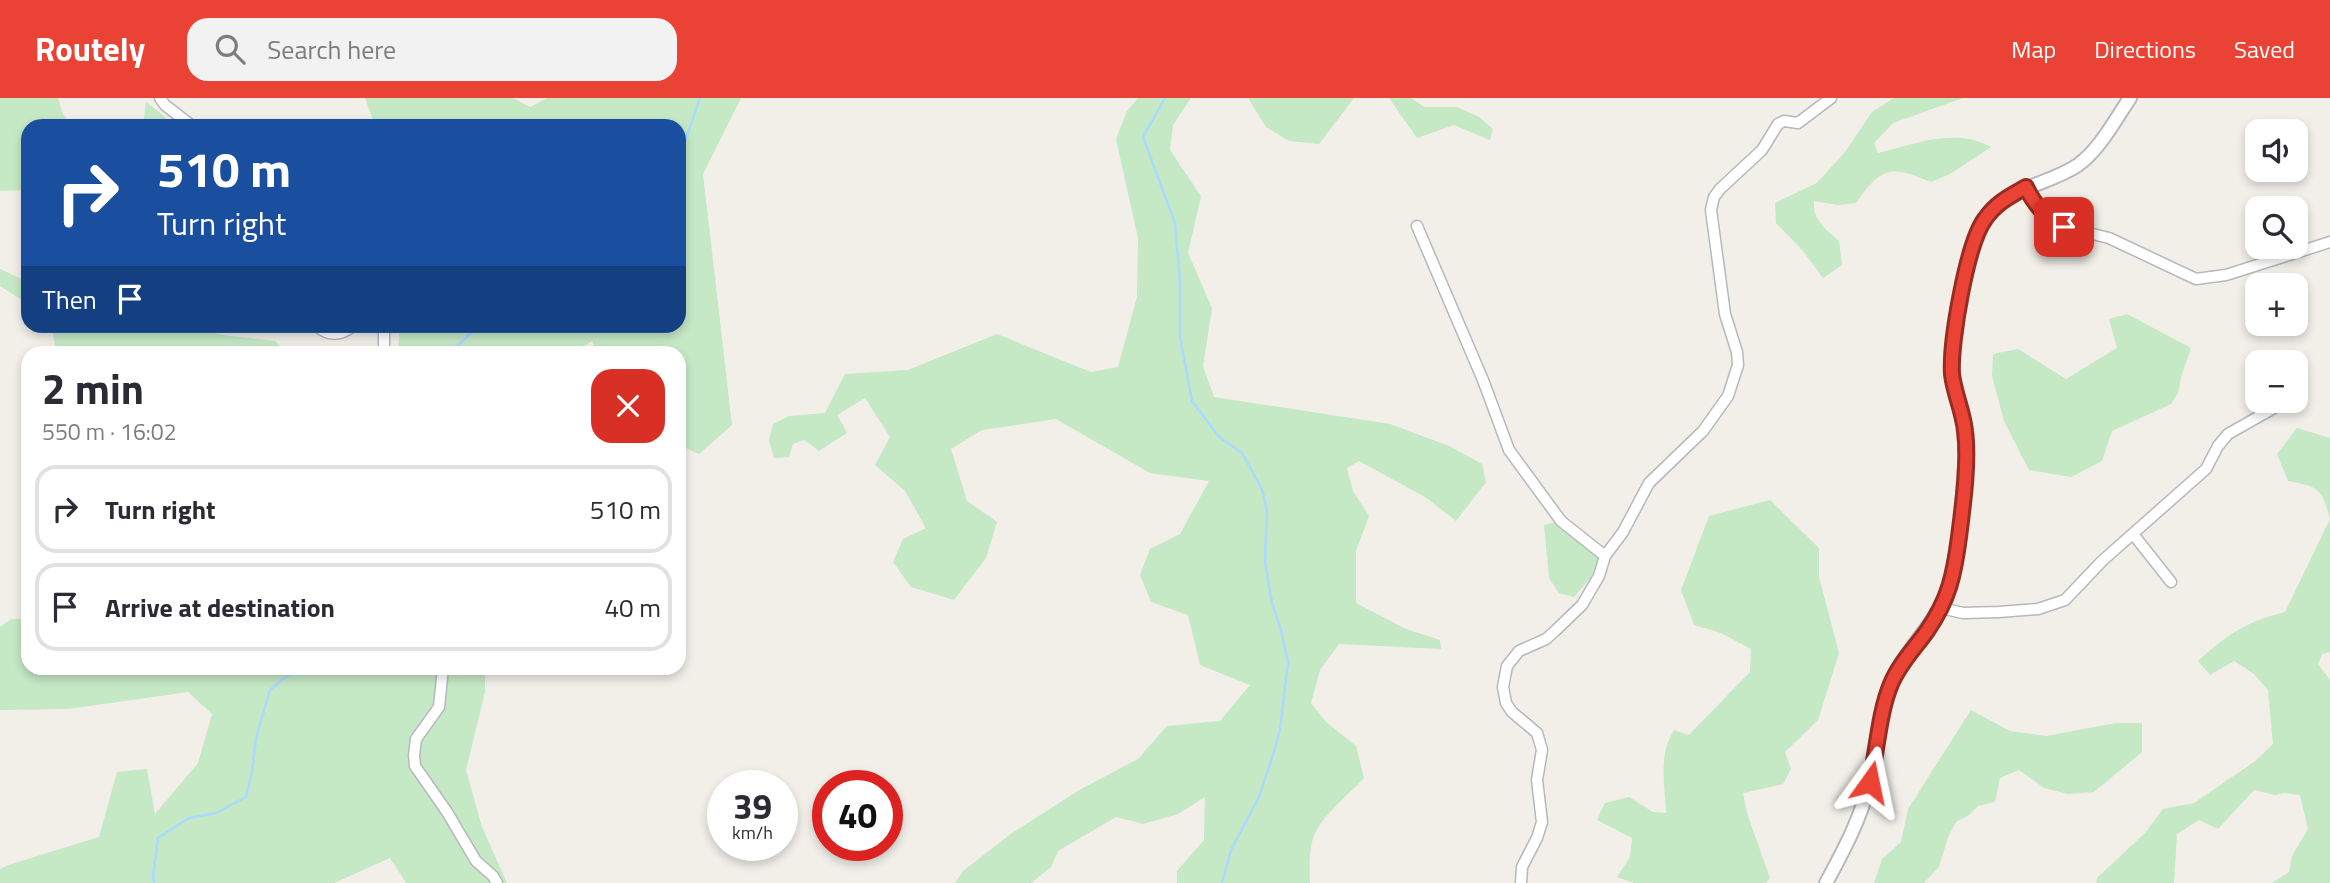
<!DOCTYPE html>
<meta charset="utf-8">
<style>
:root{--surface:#fff;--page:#f2f2f3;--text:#2b2b33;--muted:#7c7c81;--line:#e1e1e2;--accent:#ea4335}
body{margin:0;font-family:"Titillium Web",sans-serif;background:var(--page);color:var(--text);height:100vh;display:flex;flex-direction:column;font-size:26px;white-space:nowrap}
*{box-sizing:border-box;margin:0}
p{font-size:23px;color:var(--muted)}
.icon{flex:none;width:38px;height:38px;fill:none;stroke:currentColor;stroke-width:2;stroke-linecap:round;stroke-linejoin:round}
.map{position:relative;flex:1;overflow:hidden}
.drawer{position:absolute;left:21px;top:248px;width:665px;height:329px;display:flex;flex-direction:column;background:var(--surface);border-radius:21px;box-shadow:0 4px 10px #0003}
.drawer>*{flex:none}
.hud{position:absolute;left:21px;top:21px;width:665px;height:214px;border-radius:21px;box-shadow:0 4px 10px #0003;background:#1a4fa0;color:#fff;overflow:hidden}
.buttons{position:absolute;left:2245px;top:21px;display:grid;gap:14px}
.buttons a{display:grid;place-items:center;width:63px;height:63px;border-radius:14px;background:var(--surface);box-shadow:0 4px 10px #0003;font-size:35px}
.speed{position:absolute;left:707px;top:672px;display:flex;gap:14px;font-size:35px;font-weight:700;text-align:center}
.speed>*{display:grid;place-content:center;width:91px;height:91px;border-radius:50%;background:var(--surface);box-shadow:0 4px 10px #0003;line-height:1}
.speed small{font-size:18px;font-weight:400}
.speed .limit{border:10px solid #d22;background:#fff;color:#111}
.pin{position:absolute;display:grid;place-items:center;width:60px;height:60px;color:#fff;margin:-30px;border-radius:14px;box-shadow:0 4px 10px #0006}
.me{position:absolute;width:77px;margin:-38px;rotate:12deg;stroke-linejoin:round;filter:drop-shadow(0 0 5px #0008)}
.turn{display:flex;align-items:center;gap:24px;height:147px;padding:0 21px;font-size:32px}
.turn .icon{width:91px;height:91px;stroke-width:2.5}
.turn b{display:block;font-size:49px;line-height:60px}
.then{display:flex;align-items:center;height:66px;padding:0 21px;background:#0003;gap:14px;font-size:26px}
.round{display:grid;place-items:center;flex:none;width:74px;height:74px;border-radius:21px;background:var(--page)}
.overview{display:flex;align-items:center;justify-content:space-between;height:119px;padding:0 21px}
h1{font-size:42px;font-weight:700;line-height:52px}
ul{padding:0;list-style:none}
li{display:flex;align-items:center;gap:21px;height:88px;margin:0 14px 10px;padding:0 7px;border:4px solid var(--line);border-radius:21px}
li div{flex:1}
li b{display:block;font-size:26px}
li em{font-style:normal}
header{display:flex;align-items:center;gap:42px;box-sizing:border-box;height:98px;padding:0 35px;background:var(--accent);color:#fff}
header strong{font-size:33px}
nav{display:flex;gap:38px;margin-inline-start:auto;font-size:24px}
.search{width:490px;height:63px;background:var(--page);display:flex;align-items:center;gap:18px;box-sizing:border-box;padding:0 24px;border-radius:21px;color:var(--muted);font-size:26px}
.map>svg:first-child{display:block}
.green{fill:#c5e8c5}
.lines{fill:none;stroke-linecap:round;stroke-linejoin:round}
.stream{stroke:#aadaff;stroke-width:2.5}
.minor-casing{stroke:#b5b8bc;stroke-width:13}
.tertiary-casing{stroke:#b5b8bc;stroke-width:16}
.minor{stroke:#fff;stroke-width:10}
.tertiary{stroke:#fff;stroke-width:12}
.route-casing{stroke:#982c22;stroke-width:18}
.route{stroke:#ea4335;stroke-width:12}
</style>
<header>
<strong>Routely</strong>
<div class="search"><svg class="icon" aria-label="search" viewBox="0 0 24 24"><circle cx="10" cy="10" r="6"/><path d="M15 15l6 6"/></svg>Search here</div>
<nav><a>Map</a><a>Directions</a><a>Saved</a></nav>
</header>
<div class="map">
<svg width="2330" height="785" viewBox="0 0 2330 785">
<rect width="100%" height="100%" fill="#f1efe8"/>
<path class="green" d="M0 0H58L63 16 72 28H28V92L0 93Z
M365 0H513L530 9 547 0H741L703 76 732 327 699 356 679 347V256L597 255 592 243 573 255H398L400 228H679V28H375Z
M1138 0H1191L1173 27 1170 52 1201 98 1188 155 1212 210 1203 268 1214 299 1390 326 1449 348 1482 366 1486 384 1456 423 1425 399 1359 363 1347 370 1353 393 1369 418 1356 453V505L1406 531 1440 542 1441 551 1339 546 1320 572 1311 605 1326 624 1356 648 1364 680C1348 697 1326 714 1315 735 1309 748 1309 771 1310 785H1177V773L1204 742 1205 699 1178 716 1143 726 1116 719 1058 753 1051 769 1031 785H955L963 773 1012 735 1081 691 1138 661 1167 628 1220 623 1250 587 1200 567 1188 517 1151 504 1140 477 1150 451 1180 436 1209 383 1150 375 1056 321 982 332 951 351 967 403 997 424 986 460 954 502 911 489 893 464 903 441 926 430 905 393 875 367 890 339 865 300 837 317 847 335 819 353 804 342 793 346 789 359 774 360 769 342 773 326 789 318 825 315 845 276 908 272 997 236 1091 274 1118 269 1137 199 1138 140 1116 41 1127 13Z
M1248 0H1354L1319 46 1289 43 1266 29Z
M1389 0H1411L1424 9H1457L1479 19 1493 31 1490 42 1454 27 1417 40Z
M1894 0H1963L1893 25 1874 45 1878 55C1914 46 1956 29 1991 49L1950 76 1931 84C1891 67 1882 68 1856 105L1838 107 1814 103C1812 122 1827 132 1839 143L1842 167 1823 180 1803 153 1776 125 1775 105 1817 85 1845 54 1872 14Z
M146 4 163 17 172 28H143Z
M0 171 28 184V206L0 188Z
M2127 216 2191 250 2181 279 2178 295 2171 306 2112 333 2102 363 2071 379 2029 372 2004 323 1992 278 1993 256 2018 251 2066 281 2117 250 2109 221Z
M52 228H182L223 237 275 243 285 253V255H56Z
M2297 330 2330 340V554L2322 556 2318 566 2330 582V785H2272L2289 774 2292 758 2308 731 2300 697 2284 695 2275 697 2254 692 2218 731 2199 722 2177 736 2174 785H2096L2098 779 2145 735 2163 711 2194 705 2254 664 2273 646 2268 592 2254 576 2234 563 2210 577 2198 563C2229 535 2244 525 2285 514L2330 421C2322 390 2319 389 2288 383L2277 356Z
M1770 402 1819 450V479L1839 555 1818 622 1785 654 1791 671 1783 686 1743 695 1747 715 1770 780 1766 785H1634L1617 779 1630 759 1632 740 1597 722 1605 705 1629 699 1653 714 1666 715C1665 685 1658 658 1674 632L1689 637 1750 574 1751 551 1721 535 1694 527 1681 492 1709 418Z
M1556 424 1598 460 1592 478 1574 499 1559 495 1549 480 1544 427Z
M11 521H28V570L485 571V594L466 672 482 729 507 785H406L390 760 334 785H0V771L8 767 99 739 117 674 147 671 155 716 198 665 212 616 188 594 68 611 0 612V529Z
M1971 612 2010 633 2046 638 2116 625H2142V654L2094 694 2068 696 2044 690 2019 672 2000 680 1995 704 1978 708 1969 717 1956 724 1948 739 1939 769 1924 785H1874L1882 761 1901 744 1908 711Z"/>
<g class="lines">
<path class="stream" d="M1165 0 1143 39 1175 125 1180 185V239L1192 303 1219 339 1242 355 1262 391 1267 413 1265 464 1272 505 1281 532 1288 564 1280 631 1274 654 1259 699 1231 752 1222 785
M679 54 683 49 700 0
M449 256 478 228
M154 785 153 779 158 740 189 720 216 715 246 699 252 674 256 640 270 592 288 577 309 574 310 570"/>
<defs>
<path id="minor" d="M160 0 165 7 192 28
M2027 89 2034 105 2046 117 2064 129 2109 140 2196 181 2226 177 2330 144
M1417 128 1483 282 1509 352 1561 423 1605 458
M317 228C329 239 340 238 353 228
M384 256V228
M2133 436 2171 484
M1941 510 1963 515 1999 514 2038 511 2065 502 2102 463 2206 371 2218 348 2228 336 2274 310
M443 570 439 609 416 641 414 657 415 668 447 714 476 763 493 778 497 785
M1521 785 1522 769 1537 740 1542 724 1537 682 1542 652 1537 635 1512 614 1506 605 1503 589 1507 568 1519 553 1546 541 1555 533 1582 507 1599 478 1605 458 1623 434 1649 385 1703 333 1728 298 1738 267 1737 254 1725 216 1711 112 1714 99 1720 91 1762 52 1778 26 1784 23 1798 25 1831 0"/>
<path id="tertiary" d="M1826 785C1844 752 1861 720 1870 683 1878 652 1878 615 1891 585 1908 545 1944 521 1953 475 1960 444 1962 412 1964 381 1965 365 1967 349 1965 333 1963 314 1954 296 1952 276 1950 245 1966 147 1984 122 2007 88 2047 88 2078 67 2100 51 2115 22 2130 0"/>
</defs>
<use href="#minor" class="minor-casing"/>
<use href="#tertiary" class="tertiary-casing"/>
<use href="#minor" class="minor"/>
<use href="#tertiary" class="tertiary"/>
</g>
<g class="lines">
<defs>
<path id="route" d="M1870 684C1877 654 1879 614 1891 586 1899 566 1915 550 1927 533 1949 501 1954 477 1959 439 1963 407 1969 364 1965 333 1963 313 1954 295 1952 276 1950 244 1967 145 1985 121 1996 105 2010 98 2026 89 2036 110 2045 117 2064 129"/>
</defs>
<use href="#route" class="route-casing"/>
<use href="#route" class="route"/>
</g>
</svg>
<div class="buttons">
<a><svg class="icon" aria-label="sound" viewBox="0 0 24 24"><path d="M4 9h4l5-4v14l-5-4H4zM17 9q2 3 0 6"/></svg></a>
<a><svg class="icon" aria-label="search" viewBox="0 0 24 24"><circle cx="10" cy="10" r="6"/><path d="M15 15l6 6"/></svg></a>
<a>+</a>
<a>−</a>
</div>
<div class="speed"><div>39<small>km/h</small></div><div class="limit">40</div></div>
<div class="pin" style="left:2064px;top:129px;background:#d93025"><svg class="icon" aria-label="arrive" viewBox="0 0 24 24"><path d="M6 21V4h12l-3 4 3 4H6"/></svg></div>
<svg class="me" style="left:1870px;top:684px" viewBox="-20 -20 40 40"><path d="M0-17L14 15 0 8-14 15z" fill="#ea4335" stroke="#fff" stroke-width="4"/></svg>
<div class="hud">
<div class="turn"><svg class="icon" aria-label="right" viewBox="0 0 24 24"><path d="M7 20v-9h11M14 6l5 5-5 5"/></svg><div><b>510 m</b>Turn right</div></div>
<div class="then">Then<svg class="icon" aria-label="arrive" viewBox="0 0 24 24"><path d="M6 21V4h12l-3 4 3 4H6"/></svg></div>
</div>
<section class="drawer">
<div class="overview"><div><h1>2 min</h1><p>550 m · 16:02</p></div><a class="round" style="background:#d93025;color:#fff"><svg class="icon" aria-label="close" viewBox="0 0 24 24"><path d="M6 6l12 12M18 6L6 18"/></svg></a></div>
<ul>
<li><svg class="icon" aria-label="right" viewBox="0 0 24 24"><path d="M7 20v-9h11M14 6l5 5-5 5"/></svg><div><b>Turn right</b></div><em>510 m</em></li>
<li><svg class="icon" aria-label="arrive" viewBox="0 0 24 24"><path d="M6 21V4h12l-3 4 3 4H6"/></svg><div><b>Arrive at destination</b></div><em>40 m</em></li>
</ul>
</section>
</div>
